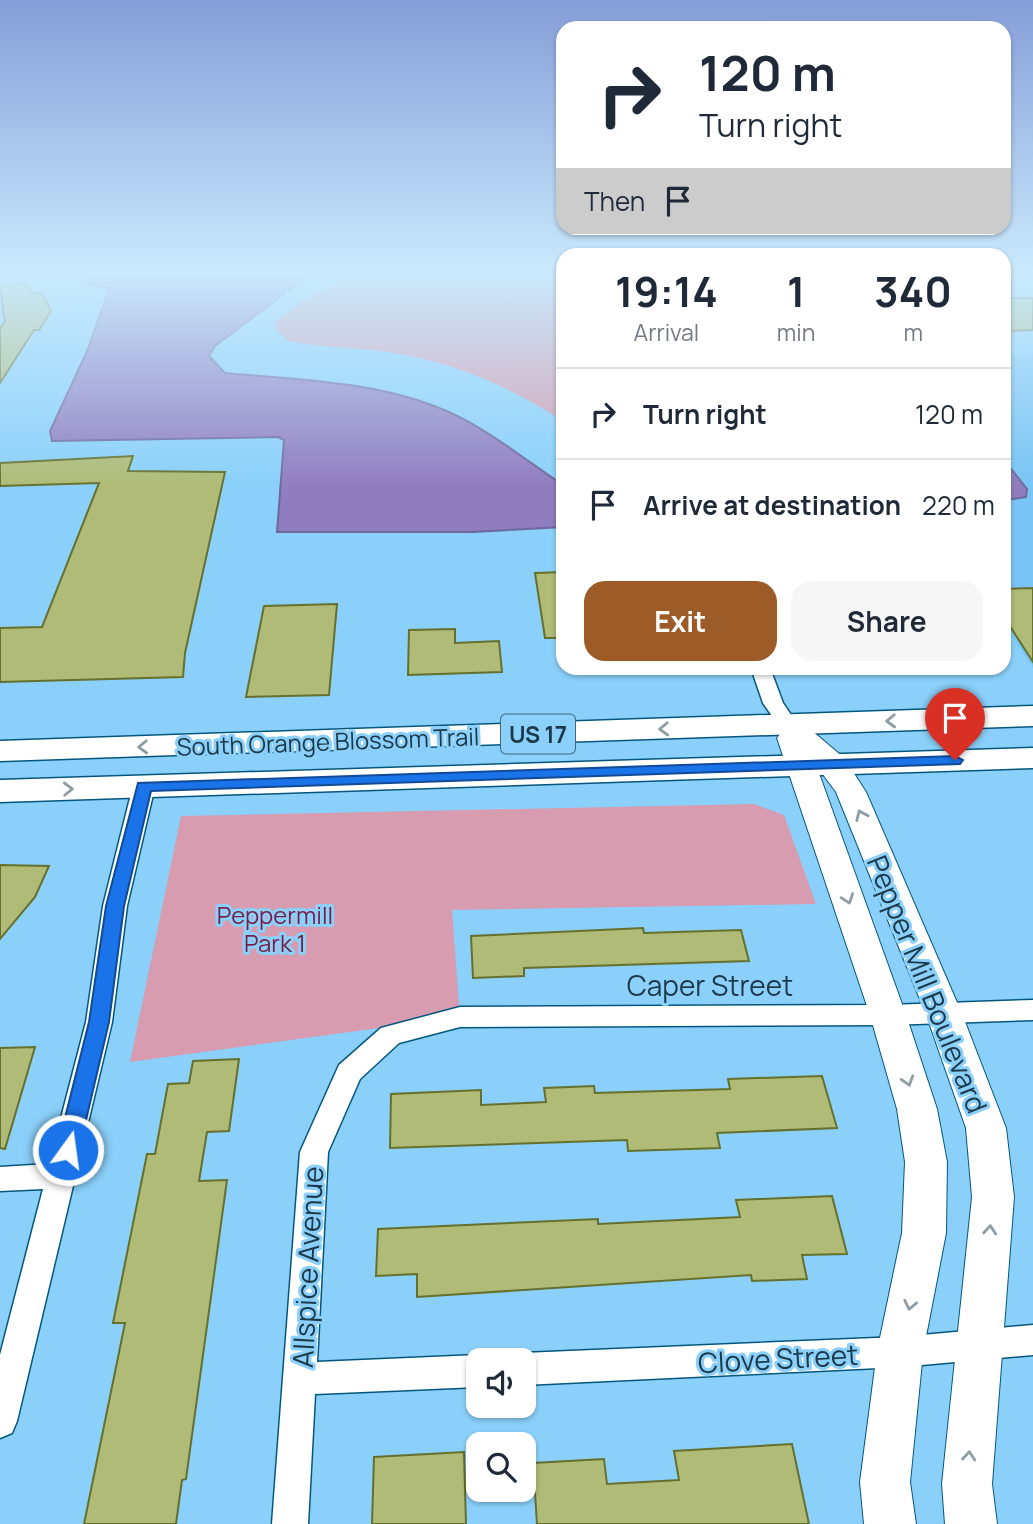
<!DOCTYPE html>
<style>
:root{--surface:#fff;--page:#f6f6f7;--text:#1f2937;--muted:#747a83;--line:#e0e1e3;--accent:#9d5c27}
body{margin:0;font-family:Manrope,sans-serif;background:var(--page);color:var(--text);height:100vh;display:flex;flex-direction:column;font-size:26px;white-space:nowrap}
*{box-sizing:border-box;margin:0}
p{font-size:23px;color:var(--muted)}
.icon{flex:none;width:38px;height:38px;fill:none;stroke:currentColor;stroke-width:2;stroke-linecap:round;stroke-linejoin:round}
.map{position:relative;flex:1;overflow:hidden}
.panel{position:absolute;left:556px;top:248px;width:455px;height:427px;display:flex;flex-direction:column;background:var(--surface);border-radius:21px;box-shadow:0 2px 5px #0004}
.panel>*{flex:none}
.hud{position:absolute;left:556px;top:21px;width:455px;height:214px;border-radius:21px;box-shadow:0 2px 5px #0004;background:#fff;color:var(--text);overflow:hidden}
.buttons{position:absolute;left:466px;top:1348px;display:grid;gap:14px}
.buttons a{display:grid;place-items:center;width:70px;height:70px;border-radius:14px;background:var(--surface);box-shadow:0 2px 5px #0004;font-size:35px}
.pin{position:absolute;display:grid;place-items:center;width:60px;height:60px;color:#fff;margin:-72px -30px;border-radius:50% 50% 50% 0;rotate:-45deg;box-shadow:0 0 7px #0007}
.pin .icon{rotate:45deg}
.me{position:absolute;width:77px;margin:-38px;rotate:14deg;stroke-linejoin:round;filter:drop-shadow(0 0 5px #0008)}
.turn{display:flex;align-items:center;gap:24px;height:147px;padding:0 28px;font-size:32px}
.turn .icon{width:91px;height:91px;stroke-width:2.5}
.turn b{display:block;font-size:49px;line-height:60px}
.then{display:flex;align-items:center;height:66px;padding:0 28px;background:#0003;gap:14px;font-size:26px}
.eta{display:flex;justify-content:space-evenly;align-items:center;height:119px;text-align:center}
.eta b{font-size:42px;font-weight:700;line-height:49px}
.action{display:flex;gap:14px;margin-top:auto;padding:14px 28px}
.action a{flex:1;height:80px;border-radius:21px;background:var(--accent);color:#fff;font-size:28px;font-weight:700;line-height:80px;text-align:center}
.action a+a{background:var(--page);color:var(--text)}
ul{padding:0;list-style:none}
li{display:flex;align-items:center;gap:21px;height:91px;padding:0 28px;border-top:2px solid var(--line)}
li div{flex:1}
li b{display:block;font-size:26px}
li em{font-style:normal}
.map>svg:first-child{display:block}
.built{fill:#78c4f4}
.green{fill:#d79cb0}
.water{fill:#907dbf;stroke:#6d699c;stroke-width:2}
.building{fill:#afbb76;stroke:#66702d;stroke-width:2}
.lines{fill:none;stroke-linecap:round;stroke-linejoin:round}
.street-casing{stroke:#04577c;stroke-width:3}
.secondary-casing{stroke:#04577c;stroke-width:2}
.primary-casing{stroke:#04577c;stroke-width:3}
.street{fill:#fff;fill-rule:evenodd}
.secondary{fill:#fff;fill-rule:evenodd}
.primary{fill:#fff;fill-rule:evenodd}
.oneway{stroke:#8e9ca4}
.route{fill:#1a73e8;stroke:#114b97;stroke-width:2}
.labels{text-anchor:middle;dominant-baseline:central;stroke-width:6;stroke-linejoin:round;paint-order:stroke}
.shield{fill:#8ad0fa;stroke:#3d667f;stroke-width:2}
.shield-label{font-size:23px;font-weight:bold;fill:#1c394a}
.street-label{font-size:24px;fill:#1c394a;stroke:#8ad0fa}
.park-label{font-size:24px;fill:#781e47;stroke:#8ad0fa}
.near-street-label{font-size:28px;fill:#1c394a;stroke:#8ad0fa}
</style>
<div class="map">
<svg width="1033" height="1524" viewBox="0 0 1033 1524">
<rect width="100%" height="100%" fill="#8ad0fa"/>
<path class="built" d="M1033 354V668L1005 625 1004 355Z"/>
<path class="green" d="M352 274H563V421C515 390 463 366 406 355 367 347 327 349 288 341L276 329 275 322 302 301Z
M754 804 784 815 816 904 452 910 460 1017 130 1062 181 816Z"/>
<path class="water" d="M131 274H310L215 346 209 356 225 373C300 380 381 381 451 413 490 431 527 461 563 485V527L473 532H277L284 440 278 437 52 441 50 431 88 349 109 289 86 284 97 277Z
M1005 461 1027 489 1026 497 1005 500Z"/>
<path class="building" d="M23 283 35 294 42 293 51 311 39 330H34L0 383V328L5 322 0 287Z
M1004 298H1033V330L1004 331Z
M133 456 128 471 225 472 185 653 183 677 0 682V628L42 627 99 483 0 486V463Z
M564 572V638H545L535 573Z
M1033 588V662L1004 617V589Z
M337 604 329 695 246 697 264 606Z
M455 629V643L499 641 502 672 408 675 409 630Z
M0 865 49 866 35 897 0 939Z
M643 928 644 933 741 930 749 961 524 968V976L473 978 471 936Z
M35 1047 5 1149 0 1148V1048Z
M239 1059 229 1131 207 1132 199 1181 227 1180 186 1479 182 1480 176 1524H84L125 1323H113L147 1154H155L168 1084 189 1083 193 1061Z
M822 1076 837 1128 717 1133 720 1148 628 1151 627 1140 390 1148 391 1094 481 1090V1105L546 1102 544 1088 594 1086 595 1093 730 1089 728 1079Z
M832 1196 847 1254 802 1255 807 1279 752 1281 751 1275 417 1297V1274L376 1276 378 1229 598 1219V1224L740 1217 736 1200Z
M792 1444 809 1524H537L533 1463 604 1459 607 1484 679 1480 674 1451Z
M464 1452 466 1524H372L374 1457Z"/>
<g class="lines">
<defs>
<path id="street" d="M751 668H770L783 703 798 725 795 729H781L763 703Z
M144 779 155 786 127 906 112 1022 17 1421 12 1433 0 1438V1355L43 1189 0 1191V1167L49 1164 86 1022 103 906 133 786Z
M1033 1000V1020L888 1025 460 1027 399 1043 360 1079 328 1152 317 1362 478 1355 490 1360H478V1387L315 1394 308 1524H272L300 1152 339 1065 381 1028 460 1007 888 1005Z
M1033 1325V1355L900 1367 523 1385V1360H510L523 1353 900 1337Z"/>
<path id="secondary" d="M0 274H16L0 280Z
M788 716 798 719 844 758 866 792 962 1014 1006 1128 1014 1197 992 1484 997 1524H945L942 1484 972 1197 966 1128 926 1014 836 792 816 765 906 1015 937 1109 947 1162 946 1233 923 1352 910 1482 916 1524H864L860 1482 877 1352 902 1233 905 1162 897 1109 870 1015 777 738 781 733 774 725 778 719Z"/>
<path id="primary" d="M1033 706V726L0 761V741Z
M1033 748V768L0 802V780Z"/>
</defs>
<use href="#street" class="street-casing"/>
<use href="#secondary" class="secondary-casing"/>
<use href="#primary" class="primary-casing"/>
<use href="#street" class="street"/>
<use href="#secondary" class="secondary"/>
<use href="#primary" class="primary"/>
</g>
<defs><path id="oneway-chevron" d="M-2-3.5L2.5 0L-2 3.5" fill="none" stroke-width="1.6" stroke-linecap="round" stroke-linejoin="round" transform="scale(1.75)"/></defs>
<g class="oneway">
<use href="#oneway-chevron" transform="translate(891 721) rotate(178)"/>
<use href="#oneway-chevron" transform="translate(664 729) rotate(178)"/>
<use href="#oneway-chevron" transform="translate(143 747) rotate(178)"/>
<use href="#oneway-chevron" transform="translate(68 789) rotate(-2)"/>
<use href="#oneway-chevron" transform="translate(861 815) rotate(-113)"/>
<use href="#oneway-chevron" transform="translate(848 899) rotate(71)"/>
<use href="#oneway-chevron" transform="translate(908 1081) rotate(73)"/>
<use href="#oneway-chevron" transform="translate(990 1230) rotate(-85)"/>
<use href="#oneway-chevron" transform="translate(910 1305) rotate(102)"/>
<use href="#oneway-chevron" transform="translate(969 1456) rotate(-85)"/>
</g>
<linearGradient id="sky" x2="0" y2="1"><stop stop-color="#859ed8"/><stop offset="0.56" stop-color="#caeafd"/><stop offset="1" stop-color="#caeafd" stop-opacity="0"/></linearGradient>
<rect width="1033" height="488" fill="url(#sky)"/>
<path class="route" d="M955 756 963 760 960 764 151 791 124 906 109 1022 79 1150 75 1157 68 1159 60 1157 57 1150 89 1022 106 906 138 783Z"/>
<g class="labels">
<rect class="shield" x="501" y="714.5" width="74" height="39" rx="5"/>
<g class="shield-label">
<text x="538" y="734">US 17</text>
</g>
<g class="street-label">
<text transform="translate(328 741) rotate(-2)">South Orange Blossom Trail</text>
</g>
<g class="park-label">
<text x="275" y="914">Peppermill<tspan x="275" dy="28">Park 1</tspan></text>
</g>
<g class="near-street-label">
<text transform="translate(928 984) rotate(68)">Pepper Mill Boulevard</text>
<text x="710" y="985">Caper Street</text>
<text transform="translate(307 1267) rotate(-87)">Allspice Avenue</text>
<text transform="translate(778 1358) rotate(-3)">Clove Street</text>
</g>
</g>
</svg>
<div class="buttons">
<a><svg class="icon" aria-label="sound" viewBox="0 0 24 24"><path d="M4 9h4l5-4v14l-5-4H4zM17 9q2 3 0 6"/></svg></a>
<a><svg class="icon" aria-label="search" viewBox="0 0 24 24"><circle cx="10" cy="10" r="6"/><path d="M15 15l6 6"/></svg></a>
</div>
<div class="pin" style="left:955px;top:760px;background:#d93025"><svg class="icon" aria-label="arrive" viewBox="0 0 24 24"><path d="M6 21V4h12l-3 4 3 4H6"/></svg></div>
<svg class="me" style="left:68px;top:1150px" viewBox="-20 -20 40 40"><circle r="17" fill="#1a73e8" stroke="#fff" stroke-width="3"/><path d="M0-11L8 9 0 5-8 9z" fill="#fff"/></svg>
<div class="hud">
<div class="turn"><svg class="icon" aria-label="right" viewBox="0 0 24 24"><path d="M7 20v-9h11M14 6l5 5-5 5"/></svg><div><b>120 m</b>Turn right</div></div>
<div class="then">Then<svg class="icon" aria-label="arrive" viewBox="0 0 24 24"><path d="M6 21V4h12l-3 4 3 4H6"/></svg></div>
</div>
<section class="panel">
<div class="eta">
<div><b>19:14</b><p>Arrival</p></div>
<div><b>1</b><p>min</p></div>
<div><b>340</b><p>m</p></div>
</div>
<ul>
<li><svg class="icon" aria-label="right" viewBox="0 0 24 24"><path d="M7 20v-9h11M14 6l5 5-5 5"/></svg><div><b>Turn right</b></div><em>120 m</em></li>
<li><svg class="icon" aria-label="arrive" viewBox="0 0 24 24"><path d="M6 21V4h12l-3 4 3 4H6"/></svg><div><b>Arrive at destination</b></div><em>220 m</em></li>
</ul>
<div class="action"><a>Exit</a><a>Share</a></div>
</section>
</div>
